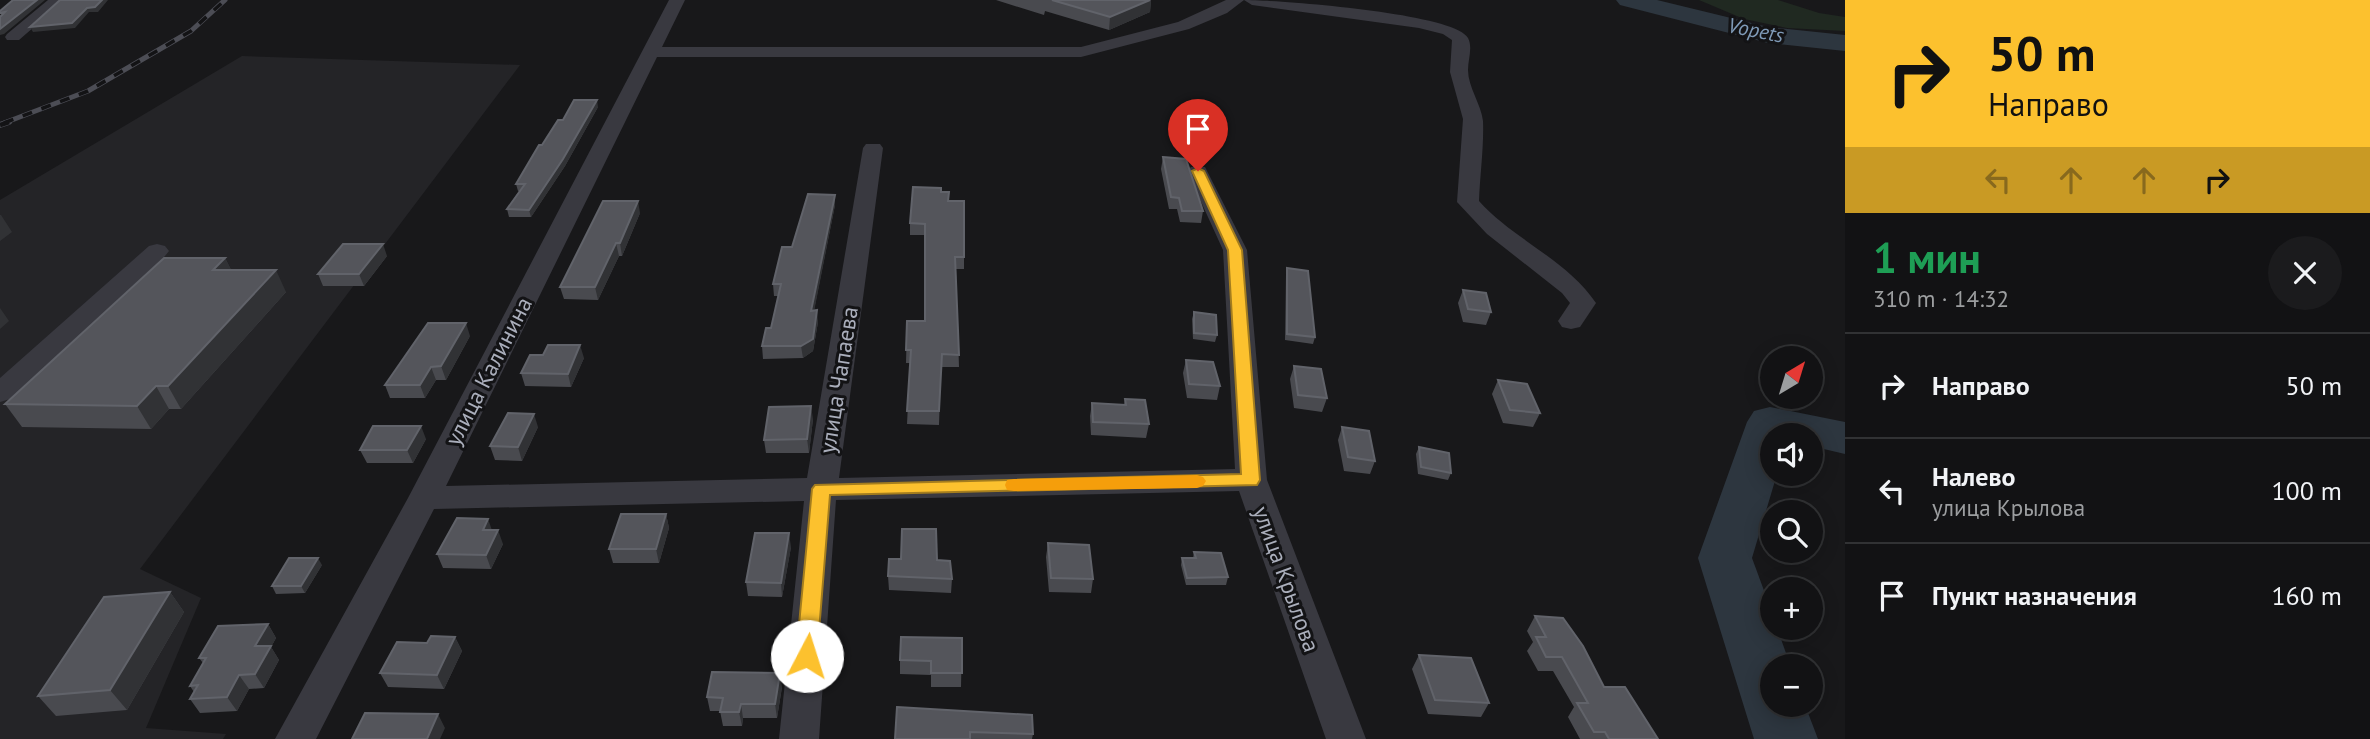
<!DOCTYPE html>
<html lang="ru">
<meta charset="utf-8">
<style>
:root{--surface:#121214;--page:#1b1b1d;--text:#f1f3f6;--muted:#9c9ea0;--line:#313234}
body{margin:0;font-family:"PT Sans",sans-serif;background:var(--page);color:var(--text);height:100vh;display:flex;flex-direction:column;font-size:26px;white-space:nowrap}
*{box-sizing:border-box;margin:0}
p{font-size:23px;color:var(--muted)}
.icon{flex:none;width:38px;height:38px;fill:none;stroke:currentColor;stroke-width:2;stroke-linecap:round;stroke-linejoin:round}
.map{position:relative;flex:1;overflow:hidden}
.side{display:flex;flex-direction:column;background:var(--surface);width:525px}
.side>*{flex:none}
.guide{background:#fcc12e;color:#111;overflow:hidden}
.needle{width:46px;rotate:38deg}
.fabs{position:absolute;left:1760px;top:346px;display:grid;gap:14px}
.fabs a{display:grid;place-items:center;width:63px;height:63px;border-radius:50%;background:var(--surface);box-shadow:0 4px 18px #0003,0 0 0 2px var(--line);font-size:35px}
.pin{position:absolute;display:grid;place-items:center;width:60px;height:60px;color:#fff;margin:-72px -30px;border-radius:50% 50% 50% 0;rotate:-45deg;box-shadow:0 0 7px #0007}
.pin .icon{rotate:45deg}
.me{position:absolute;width:77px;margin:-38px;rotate:5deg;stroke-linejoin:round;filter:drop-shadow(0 0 5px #0008)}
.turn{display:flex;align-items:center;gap:24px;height:147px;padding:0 28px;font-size:32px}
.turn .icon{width:91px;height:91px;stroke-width:2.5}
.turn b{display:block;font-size:49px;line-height:60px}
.lanes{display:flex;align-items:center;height:66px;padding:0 28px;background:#0003;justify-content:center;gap:35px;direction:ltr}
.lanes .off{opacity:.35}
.round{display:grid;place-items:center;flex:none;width:74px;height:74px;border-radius:37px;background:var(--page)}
.summary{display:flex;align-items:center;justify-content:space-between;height:119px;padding:0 28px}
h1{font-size:42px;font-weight:600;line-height:52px;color:#1e9e55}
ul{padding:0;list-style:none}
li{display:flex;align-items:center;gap:21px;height:105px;padding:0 28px;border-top:2px solid var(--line)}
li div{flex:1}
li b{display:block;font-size:26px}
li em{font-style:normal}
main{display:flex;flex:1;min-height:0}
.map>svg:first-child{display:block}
.built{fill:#242427}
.green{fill:#202921}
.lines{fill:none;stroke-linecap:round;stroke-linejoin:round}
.river{fill:#2d363f;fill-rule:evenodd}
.minor{fill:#393940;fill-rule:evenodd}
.rail-far1-casing{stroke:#4c4d55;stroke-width:5}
.rail-casing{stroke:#4c4d55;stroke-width:6}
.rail-far1{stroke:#131315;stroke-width:3.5;stroke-dasharray:10;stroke-linecap:butt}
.rail{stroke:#131315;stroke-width:4.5;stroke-dasharray:12;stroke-linecap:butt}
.wall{fill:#494a4f}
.shaded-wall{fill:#313235}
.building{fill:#54555b;stroke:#61636a;stroke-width:2}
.route{fill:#fcc12e;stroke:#a47d1e;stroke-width:2}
.slow{fill:#f59e0b}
.labels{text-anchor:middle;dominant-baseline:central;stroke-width:6;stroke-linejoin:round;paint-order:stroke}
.far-water-label{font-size:21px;font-style:italic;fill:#7f9ab7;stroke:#131315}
.street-label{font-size:23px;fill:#aaaebb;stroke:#131315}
</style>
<main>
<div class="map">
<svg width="1845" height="739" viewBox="0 0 1845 739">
<rect width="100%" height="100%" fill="#18181a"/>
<path class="built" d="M242 56 520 65 140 569 201 598 146 728 226 734 223 739H0V200Z"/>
<path class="green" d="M1699 0H1778L1819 13 1845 17V31L1787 28 1744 19Z"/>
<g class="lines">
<path class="river" d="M1616 0H1657L1768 27 1845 35V51L1768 43 1620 5Z
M1770 407 1845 422V454L1811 446V436H1773V474H1777L1752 558 1773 615V628H1777L1791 667H1773V705H1805L1818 739H1754L1698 558 1747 422 1754 411Z"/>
<path class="minor" d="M48 0H65L19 40H7L5 37 7 34Z
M669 0H685L662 47H1081L1178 22 1226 0H1244L1227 13 1189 29 1081 57H657L446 486 807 478 863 148 866 144H880L883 148 839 478 1235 469 1223 250 1187 171 1191 167H1205L1247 250 1267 480 1366 739H1326L1239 491 836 500 819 739H779L804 501 434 509 316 739H275L408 498Z
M1244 0C1277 0 1455 13 1468 38 1473 48 1468 59 1468 70 1468 87 1481 104 1483 121 1484 147 1480 175 1479 201 1514 240 1566 259 1596 303L1580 327 1571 329 1562 327 1558 321 1570 303 1562 293 1487 234 1457 202 1463 119 1450 72 1452 40 1443 34 1419 28 1252 5Z
M157 244 165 246 169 251 165 256 10 399 0 402V378L149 246Z"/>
<defs>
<path id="rail-far1" d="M4 123 88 91 191 31 225 0"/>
<path id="rail" d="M0 125 9 122"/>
</defs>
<use href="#rail-far1" class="rail-far1-casing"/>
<use href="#rail" class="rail-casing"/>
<use href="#rail-far1" class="rail-far1"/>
<use href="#rail" class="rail"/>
</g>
<path class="wall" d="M996 0H1151L1150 12 1109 30 1045 11 1044 15Z
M598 107 565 166 531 217H509L507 209 519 191H518L516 184 542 145 563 120Z
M1163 157 1203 211 1201 223 1180 222 1177 209H1169L1161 169Z
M941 192 949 201 964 257V269H956L959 367H941L939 425 907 424 910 363H906L907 321H925V235H910V223Z
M835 195V205L814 310 818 322 813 351 803 358 763 359 762 346 771 328 778 296H774L773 284 792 247Z
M640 213 622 256H619L598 300 564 299 560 287Z
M387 256 364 286H323L318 274Z
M225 258 231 270 286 292 181 409H169L151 429 22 427 5 404Z
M1287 268 1315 337 1313 344 1285 340 1286 274Z
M1463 290 1491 312 1486 325 1463 322 1458 303Z
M1194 312 1217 335 1215 342 1193 339 1192 319Z
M470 336 446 380H436L425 398H390L385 385Z
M584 358 571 387 525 386 521 373Z
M1186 360 1220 386 1217 400 1187 398 1183 373Z
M1294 366 1327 398 1322 412 1294 408 1290 379Z
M1498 380 1540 413 1533 427 1503 423 1492 394Z
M1125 399 1149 424 1146 438 1091 435 1090 416 1092 403 1124 405Z
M813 419 809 453H766L764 440Z
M538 427 522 461 495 460 490 446Z
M1342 427 1375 461 1370 474 1344 471 1338 440Z
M426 439 413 463H367L360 450Z
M1419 447 1451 473 1448 480 1418 474 1416 454Z
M666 514 669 528 659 563H613L609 549Z
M1048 543 1093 579 1091 593 1049 592 1046 557Z
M503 544 491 569 443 568 437 554Z
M791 547 782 597 748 596 746 582Z
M1194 552 1228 577 1226 585H1186L1181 565 1182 558H1193Z
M937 560 952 579 951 593 889 590 888 576Z
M322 565 305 593 276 594 272 586Z
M170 592 184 612 127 710 56 716 38 696Z
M1535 616 1604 687 1658 739H1580L1568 717 1574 707 1553 671H1538L1527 651 1533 642 1527 631Z
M268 624 276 638 271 647 279 660 264 688 249 689 237 711 200 713 190 699 194 692 190 686 203 663 199 658Z
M455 637 462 651 444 689 388 687 380 673 427 643Z
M962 638 961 687H931V675L900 674V660Z
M1419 655 1489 703 1481 717 1428 714 1412 669Z
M782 687 777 718H743L742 726H723L720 711H710L707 697Z
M897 707 1033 734 1032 739H895Z"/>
<path class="shaded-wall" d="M37 0H45L4 34 0 35V29Z
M102 0H108L98 12H89L75 28 33 32 30 27 87 8Z
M1151 0 1150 12 1109 30 1110 17Z
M597 100 598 107 565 166 531 217 529 210Z
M835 195V205L812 322 811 311Z
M638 201 640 213 622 256 620 243Z
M0 215H1L12 232 0 241Z
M616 243 619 256 598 300 595 287Z
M383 244 387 256 364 286 359 274Z
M225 258 236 279 213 270Z
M276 270 286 292 181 409 168 386Z
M0 308 9 321 0 329Z
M817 310 818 322 813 351 803 358 801 346Z
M466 323 470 336 446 380 441 366Z
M580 345 584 358 571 387 568 374Z
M431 367 436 380 425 398 420 385Z
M156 386 169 409 151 429 137 406Z
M811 406 813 419 809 453 807 439Z
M534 414 538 427 522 461 518 447Z
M421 426 426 439 413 463 407 450Z
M666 514 669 528 659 563 656 549Z
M488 519 493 533 483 530Z
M498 530 503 544 491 569 486 555Z
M789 533 791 547 782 597 781 583Z
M318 558 322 565 305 593 301 586Z
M170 592 184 612 127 710 110 690Z
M268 624 276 638 271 647 279 660 264 688 255 674V646Z
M455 637 462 651 444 689 437 675Z
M780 673 782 687 777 718 775 704Z
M239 675 249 689 237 711 227 697Z
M741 704 743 718 742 726 739 712Z
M438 714 445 728 440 739H427Z"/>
<path class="building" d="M13 0H37L0 29V17L5 12 0 13V11Z
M60 0H102L95 7 87 8 72 23 30 27Z
M1052 0H1150L1110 17Z
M574 100H597L563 159 529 210 507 209 525 184H516L539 145H542L558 120H563Z
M1163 157 1186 159 1203 211H1182L1179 198 1171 197Z
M913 187 941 188V192H949L948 201H964V257H955L959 355 942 354 939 411H907L911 350H906L907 321H925V224L910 223Z
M808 194 835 195 811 311 817 310 813 339 801 346H762L766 328H771L781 284H773L782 247H792Z
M603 201H638L620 243H616L595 287H560Z
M343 244H383L359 274H318Z
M164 258H225L213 270H276L168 386H156L137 406 5 404Z
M1287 268 1308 271 1315 337 1287 334Z
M1463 290 1486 293 1491 312 1468 309Z
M1194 312 1216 315 1217 335 1194 333Z
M428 323H466L441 366 431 367 420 385H385Z
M548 345H580L568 374 521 373 530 355H543Z
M1186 360 1213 362 1220 386 1189 384Z
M1294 366 1321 369 1327 398 1298 395Z
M1498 380 1527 384 1540 413 1510 410Z
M1125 399 1145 400 1149 424 1093 422 1092 403 1126 405Z
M811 406 807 439 764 440 769 407Z
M508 413 534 414 518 447 490 446Z
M373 426H421L407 450H360Z
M1342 427 1369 431 1375 461 1348 457Z
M1419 447 1449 453 1451 473 1421 467Z
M621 514H666L656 549H609Z
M457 518 488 519 483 530H498L486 555 437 554Z
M902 529H936L937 560 950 561 952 579 888 576 889 559H901Z
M755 533H789L781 583 746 582Z
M1048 543 1089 545 1093 579 1051 578Z
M1194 552 1221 553 1228 577 1187 578 1182 558H1196Z
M289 558H318L301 586H272Z
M170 592 110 690 38 696 104 597Z
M1535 616 1563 618 1583 646 1604 687H1625L1658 739H1609L1605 732H1594L1577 703H1588L1562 657H1546L1536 637H1546Z
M268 624 255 646H271L255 674 239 675 227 697 190 699 198 685 190 686 206 658H199L218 626Z
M431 636 455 637 437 675 380 673 397 642 427 643Z
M901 637 962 638V673H931V661L900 660Z
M1419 655 1471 658 1489 703 1435 700Z
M712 672 780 673 775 704H741L739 712H720L723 698 707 697Z
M897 707 1032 715 1033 734 970 732V739H895Z
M365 713 438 714 427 739H352Z"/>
<path class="route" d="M1198 168 1204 171 1242 250 1260 480 1257 485 830 495 817 656 814 662 807 665 799 662 796 656 812 489 815 485 1241 474 1228 250 1192 171Z"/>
<path class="slow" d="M1197 475 1203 477 1206 481 1203 486 1197 488 1014 491 1007 490 1005 485 1007 480 1014 479Z"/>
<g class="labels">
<g class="far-water-label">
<text transform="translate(1756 30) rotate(11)">Vopets</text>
</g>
<g class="street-label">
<text transform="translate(488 371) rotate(-63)">улица Калинина</text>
<text transform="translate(838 380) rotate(-81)">улица Чапаева</text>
<text transform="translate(1287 579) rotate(70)">улица Крылова</text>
</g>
</g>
</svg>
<div class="fabs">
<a><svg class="needle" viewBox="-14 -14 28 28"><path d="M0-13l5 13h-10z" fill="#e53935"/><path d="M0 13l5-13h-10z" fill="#9c9ea0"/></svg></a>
<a><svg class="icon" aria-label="sound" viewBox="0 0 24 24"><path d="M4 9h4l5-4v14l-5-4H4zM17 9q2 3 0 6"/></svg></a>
<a><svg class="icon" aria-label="search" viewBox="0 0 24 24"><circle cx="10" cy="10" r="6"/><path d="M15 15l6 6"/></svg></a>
<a>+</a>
<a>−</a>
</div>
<div class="pin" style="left:1198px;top:171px;background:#d93025"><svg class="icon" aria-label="arrive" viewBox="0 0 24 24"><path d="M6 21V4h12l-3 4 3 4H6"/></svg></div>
<svg class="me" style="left:807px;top:656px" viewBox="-20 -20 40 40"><circle r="19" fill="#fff"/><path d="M0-13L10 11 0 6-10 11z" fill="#fcc12e"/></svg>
</div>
<section class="side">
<div class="guide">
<div class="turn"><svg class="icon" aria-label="right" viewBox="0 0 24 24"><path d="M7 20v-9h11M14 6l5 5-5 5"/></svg><div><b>50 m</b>Направо</div></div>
<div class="lanes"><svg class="icon off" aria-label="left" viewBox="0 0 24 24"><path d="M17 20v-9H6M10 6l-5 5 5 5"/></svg><svg class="icon off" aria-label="ahead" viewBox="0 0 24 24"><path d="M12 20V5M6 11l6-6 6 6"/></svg><svg class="icon off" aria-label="ahead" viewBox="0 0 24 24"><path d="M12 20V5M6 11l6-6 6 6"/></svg><svg class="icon" aria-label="right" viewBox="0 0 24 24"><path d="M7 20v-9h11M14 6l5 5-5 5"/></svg></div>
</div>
<div class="summary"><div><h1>1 мин</h1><p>310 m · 14:32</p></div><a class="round"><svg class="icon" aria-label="close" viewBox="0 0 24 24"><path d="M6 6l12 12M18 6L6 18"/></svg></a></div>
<ul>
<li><svg class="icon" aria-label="right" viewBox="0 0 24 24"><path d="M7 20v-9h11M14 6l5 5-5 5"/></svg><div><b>Направо</b></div><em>50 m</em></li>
<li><svg class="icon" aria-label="left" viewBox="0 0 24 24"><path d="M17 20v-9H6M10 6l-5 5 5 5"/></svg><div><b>Налево</b><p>улица Крылова</p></div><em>100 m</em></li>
<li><svg class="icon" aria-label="arrive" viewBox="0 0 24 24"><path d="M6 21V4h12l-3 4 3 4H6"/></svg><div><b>Пункт назначения</b></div><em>160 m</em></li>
</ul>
</section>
</main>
